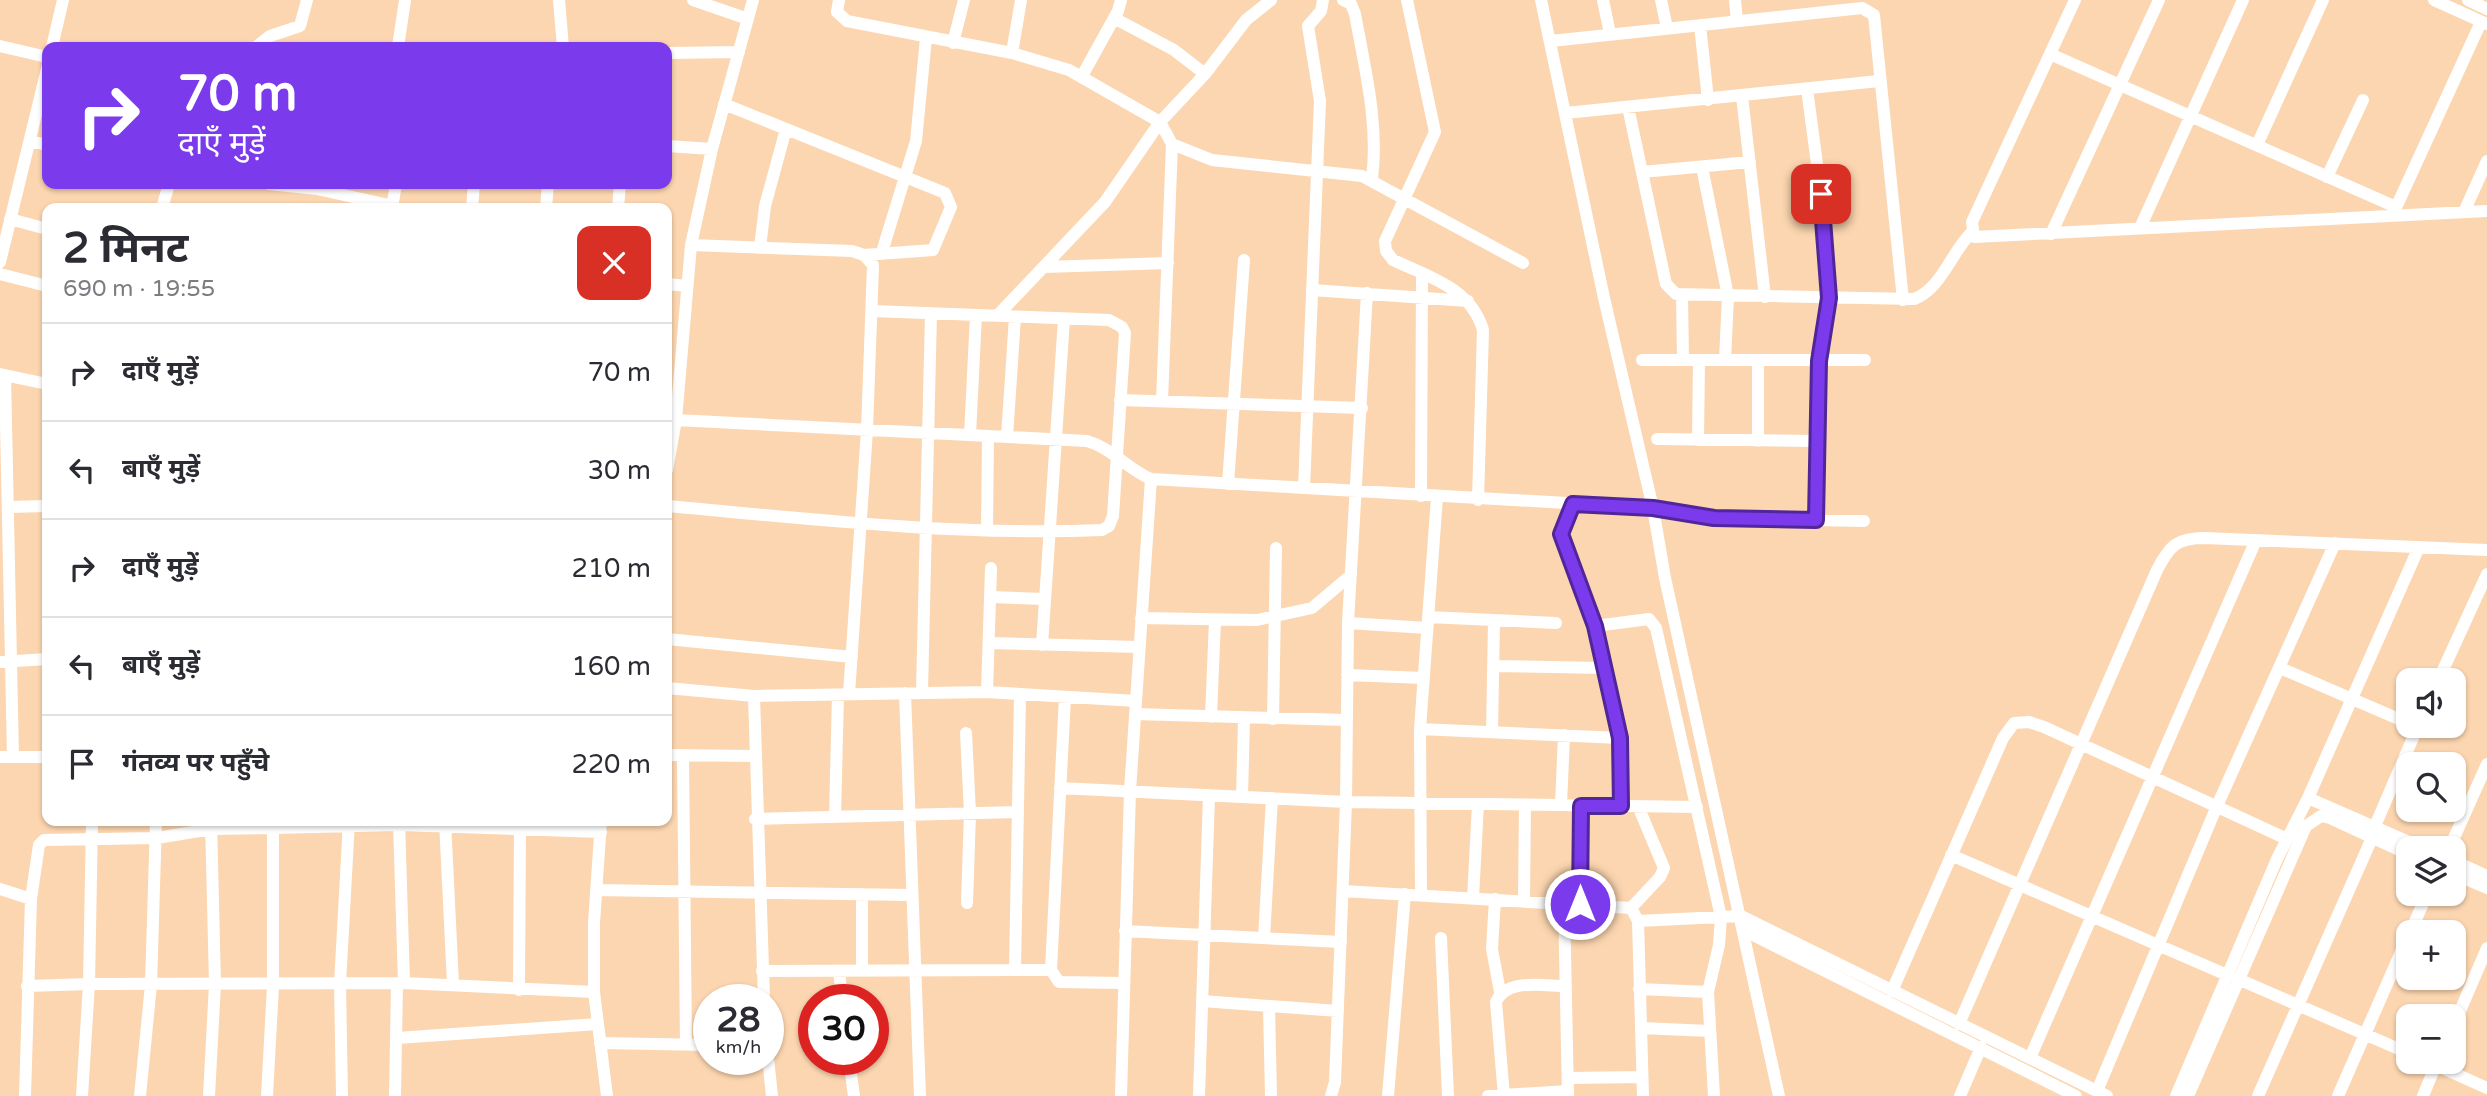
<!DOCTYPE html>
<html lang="hi">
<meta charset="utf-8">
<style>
:root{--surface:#fff;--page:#f7f7f7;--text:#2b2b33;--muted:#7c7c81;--line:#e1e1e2}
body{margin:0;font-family:"Varela Round","Noto Sans Devanagari",sans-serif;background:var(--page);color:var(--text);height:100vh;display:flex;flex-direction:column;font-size:26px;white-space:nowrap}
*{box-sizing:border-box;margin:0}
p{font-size:23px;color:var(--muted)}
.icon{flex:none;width:38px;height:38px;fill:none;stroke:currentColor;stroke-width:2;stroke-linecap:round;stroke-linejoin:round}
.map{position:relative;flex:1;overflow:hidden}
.sheet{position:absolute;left:42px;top:203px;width:630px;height:623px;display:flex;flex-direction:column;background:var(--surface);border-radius:14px;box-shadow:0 2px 5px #0004}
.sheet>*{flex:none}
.guide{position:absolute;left:42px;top:42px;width:630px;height:147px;border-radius:14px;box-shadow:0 2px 5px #0004;background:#7c3aed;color:#fff;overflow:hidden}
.controls{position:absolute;left:2396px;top:668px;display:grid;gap:14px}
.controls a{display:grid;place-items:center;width:70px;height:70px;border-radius:14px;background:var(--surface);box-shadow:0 2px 5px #0004;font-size:35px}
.speed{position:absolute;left:693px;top:984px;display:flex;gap:14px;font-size:35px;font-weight:700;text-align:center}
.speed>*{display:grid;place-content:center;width:91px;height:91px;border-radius:50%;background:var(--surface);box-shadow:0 2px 5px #0004;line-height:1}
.speed small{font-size:18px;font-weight:400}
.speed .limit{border:10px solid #d22;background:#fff;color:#111}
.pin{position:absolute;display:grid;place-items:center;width:60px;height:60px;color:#fff;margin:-30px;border-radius:14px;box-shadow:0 4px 10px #0006}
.me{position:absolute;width:77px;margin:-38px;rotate:0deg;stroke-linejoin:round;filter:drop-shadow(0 0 5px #0008)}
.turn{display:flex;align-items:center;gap:24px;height:147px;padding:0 21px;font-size:32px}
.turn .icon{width:91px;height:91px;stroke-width:2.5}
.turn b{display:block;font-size:49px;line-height:60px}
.round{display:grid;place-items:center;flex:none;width:74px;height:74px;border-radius:14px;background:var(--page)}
.summary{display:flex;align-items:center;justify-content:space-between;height:119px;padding:0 21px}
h1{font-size:42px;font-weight:700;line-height:52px}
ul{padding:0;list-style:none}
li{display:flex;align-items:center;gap:21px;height:98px;padding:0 21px;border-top:2px solid var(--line)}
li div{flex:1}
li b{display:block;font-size:26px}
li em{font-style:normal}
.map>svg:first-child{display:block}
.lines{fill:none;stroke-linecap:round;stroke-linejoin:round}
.street{stroke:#fff;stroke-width:12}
.route-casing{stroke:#51269a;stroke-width:18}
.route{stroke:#7c3aed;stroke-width:12}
</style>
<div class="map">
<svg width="2487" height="1096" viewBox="0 0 2487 1096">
<rect width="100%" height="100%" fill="#fcd6b0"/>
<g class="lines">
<path class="street" d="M559 0 563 47
M693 0 748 19
M839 0 837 12 847 21 1012 53 1069 70 1160 122 1172 144 1162 401
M1343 0 1351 4 1355 14C1365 69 1379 124 1372 179
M1407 0 1435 132 1385 241 1386 251 1393 260C1429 277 1471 288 1483 330L1478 500
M1541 0 1604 298 1653 508 1665 578 1779 1096
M1603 0 1610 34
M1661 0 1667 28
M1735 0 1737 21
M2075 0 1972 222 1974 237 2487 211
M2434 0 2487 24
M2468 0 2487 9
M1114 18 1174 50 1205 74
M1700 25 1708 100
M1551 41 1862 8 1874 15 1903 300
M953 43 964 0
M0 46 47 57
M52 47 63 0
M256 47 270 36 300 26 307 0
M398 47 405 0
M667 53 739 52
M1012 53 1021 0
M2050 54 2396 207
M1082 76 1118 11 1121 0
M1807 89 1821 194 1829 298 1819 361 1816 520
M1742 96 1765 297
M724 104 945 193 951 207 933 250 864 255
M1628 107 1666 284 1676 294 1914 299C1941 289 1951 253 1971 233
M1566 113 1879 81
M30 141 47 145
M1172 144 1212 160 1362 176 1523 263
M2257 145 2323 0
M667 146 712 149
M1702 167 1728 296 1725 360
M1642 172 1750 162
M2327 177 2363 100
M269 184 317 189 393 206
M162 208 169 184
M392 208 396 184
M472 208 474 184
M546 208 548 184
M618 208 620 184
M2394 212 2481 22
M2464 212 2487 161
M10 219 47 229
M2140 228 2243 0
M2051 234 2159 0
M691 245 852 251 864 255 873 265 867 430 849 694
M760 248 765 206 786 129
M882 252 916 141 926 38
M0 262 47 69
M1044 267 1168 263
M0 274 47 286
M667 284 687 286
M1312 290 1468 301
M1682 295 1683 360
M997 316 1105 202 1160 122 1205 74 1246 20 1271 0
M1642 360H1865
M0 374 47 384
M5 375 13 757
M1120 400 1362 408
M676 420 1087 441C1112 448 1127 469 1151 479L1653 508 1714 518 1864 521
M970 435 976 315
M1007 437 1015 317
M1657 439 1817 441
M1698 440 1699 360
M1758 441V360
M667 470 676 420 691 245 712 149 753 0
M1228 484 1244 260
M1304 488 1320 101 1308 26 1321 11 1323 0
M1421 496 1422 274
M1573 504 1561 534 1595 626 1620 738 1621 806
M667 506C811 519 957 536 1102 530L1109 526 1113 516 1125 333 1122 327 1109 320 872 311
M9 507 47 506
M987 530 988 436
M990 597 1045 599
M1428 617 1556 623
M1141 618 1257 620 1312 608 1351 575
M1348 623 1427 628
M1595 626 1649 619 1656 628 1721 917 1719 945 1708 992 1714 1096
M667 639 852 657
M989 643 1139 647
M1042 645 1064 319
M0 662 47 659
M1493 666 1604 668
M2280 668 2408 723
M1347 675 1424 678
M2438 681 2487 574
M667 688 754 696 987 692 1136 701
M922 691 931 313
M987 692 991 568
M905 693 920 1096
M754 696 764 999
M1065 697 1051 970 1059 982 1124 983
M1135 714 1346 720
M1211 717 1215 620
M1273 719 1276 548
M1420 729 1620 738
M1492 732 1494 622
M966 733 970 813 967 903
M667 755 755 756
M683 755 686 1045
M0 757H47
M1060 788 1346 802 1697 807
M1242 797 1244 719
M2308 798 2419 547
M1561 805 1564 735
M835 817 838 695
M755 819 1017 812
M399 821 404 983
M445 821 453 984
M601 821 594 923V992L607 1096
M2375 826 2418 726
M2449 849 2487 764
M1951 855 2227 975
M2454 861 2487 876
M2454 874 2487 888
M0 889 31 899
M596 890 911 895
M1343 891 1631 908 1638 921 1643 1096
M1421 895 1420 729 1437 497
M1473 898 1478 804
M1495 899 1492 949 1500 992
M1524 900 1525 805
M1564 903 1568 1096
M1580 904 1581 805
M1631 908 1660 877 1664 868 1638 806
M1638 921 1741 916 2107 1096
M1743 930 2076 1096
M1125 931 1341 942
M2410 933 2427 894
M1264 938 1272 798
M1441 938 1448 1096
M862 969V894
M1015 970 1020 696
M762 971 1051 970
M839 971 842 999
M2238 979 2408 1053
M27 986 89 984 92 821
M1639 989 1708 992
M519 990 520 821
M1892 991 2003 738 2014 723 2029 722 2044 727 2287 839
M1202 1001 1338 1011
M1269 1006 1271 1096
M1959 1024 2157 570C2170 545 2177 538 2205 538L2487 550
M2454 1025 2487 948
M1641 1028 1710 1031
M397 1038 598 1024
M600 1043 709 1045
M768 1058 772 1096
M2030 1058 2256 540
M849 1059 854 1096
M2429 1062 2487 1088
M1568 1078 1642 1077
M2097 1091 2217 806 2335 543
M25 1096 31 899 39 845 44 840 157 838 211 829 273 828V821
M82 1096 89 984 404 983 594 992
M140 1096 151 985 156 821
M209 1096 215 984 211 821
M267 1096 273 986V828L399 825 601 832
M342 1096 340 984 349 821
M395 1096 397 984
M1121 1096 1130 791 1151 479
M1199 1096 1209 795
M1331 1096 1335 1082 1346 802 1348 623 1367 293
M1388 1096 1405 894
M1488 1096 1568 1091
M1504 1096 1496 1002C1506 978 1543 986 1566 986
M1960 1096 1981 1047
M2176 1096 2277 859 2308 798 2425 849
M2188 1096 2306 826 2321 816 2330 818 2408 854
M2258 1096 2372 838
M2338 1096 2408 936
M2423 1096 2437 1062"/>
</g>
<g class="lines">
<defs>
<path id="route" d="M1580 904 1581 806H1621L1620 738 1595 626 1561 534 1573 504 1653 508 1714 518 1816 520 1819 361 1829 298 1821 194"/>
</defs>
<use href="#route" class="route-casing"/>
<use href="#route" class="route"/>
</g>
</svg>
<div class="controls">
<a><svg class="icon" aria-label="sound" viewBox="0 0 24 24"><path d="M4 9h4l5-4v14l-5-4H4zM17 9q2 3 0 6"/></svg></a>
<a><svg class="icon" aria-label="search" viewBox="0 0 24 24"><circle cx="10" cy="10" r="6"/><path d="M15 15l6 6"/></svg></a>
<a><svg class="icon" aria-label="layers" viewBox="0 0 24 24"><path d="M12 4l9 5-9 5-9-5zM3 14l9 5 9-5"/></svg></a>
<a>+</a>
<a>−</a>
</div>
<div class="speed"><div>28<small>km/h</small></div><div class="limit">30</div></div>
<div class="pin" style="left:1821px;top:194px;background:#d93025"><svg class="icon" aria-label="arrive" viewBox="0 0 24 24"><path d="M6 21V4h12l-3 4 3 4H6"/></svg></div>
<svg class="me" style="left:1580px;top:904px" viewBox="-20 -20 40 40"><circle r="17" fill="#7c3aed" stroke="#fff" stroke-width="3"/><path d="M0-11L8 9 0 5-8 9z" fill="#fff"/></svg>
<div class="guide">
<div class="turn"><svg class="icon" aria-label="right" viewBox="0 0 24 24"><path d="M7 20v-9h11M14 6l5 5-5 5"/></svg><div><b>70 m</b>दाएँ मुड़ें</div></div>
</div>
<section class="sheet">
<div class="summary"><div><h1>2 मिनट</h1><p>690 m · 19:55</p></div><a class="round" style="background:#d93025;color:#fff"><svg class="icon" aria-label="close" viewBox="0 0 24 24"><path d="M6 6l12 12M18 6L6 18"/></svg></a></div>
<ul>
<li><svg class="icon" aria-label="right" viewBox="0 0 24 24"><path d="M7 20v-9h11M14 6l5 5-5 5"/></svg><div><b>दाएँ मुड़ें</b></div><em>70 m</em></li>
<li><svg class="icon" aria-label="left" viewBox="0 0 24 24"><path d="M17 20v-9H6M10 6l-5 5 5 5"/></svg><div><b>बाएँ मुड़ें</b></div><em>30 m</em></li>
<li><svg class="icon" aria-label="right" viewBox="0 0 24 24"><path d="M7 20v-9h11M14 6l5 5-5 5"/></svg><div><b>दाएँ मुड़ें</b></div><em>210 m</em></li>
<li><svg class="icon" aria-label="left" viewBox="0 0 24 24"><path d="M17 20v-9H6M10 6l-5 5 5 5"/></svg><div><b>बाएँ मुड़ें</b></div><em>160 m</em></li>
<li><svg class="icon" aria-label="arrive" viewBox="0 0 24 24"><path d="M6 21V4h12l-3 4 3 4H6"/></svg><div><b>गंतव्य पर पहुँचे</b></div><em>220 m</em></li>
</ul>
</section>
</div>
